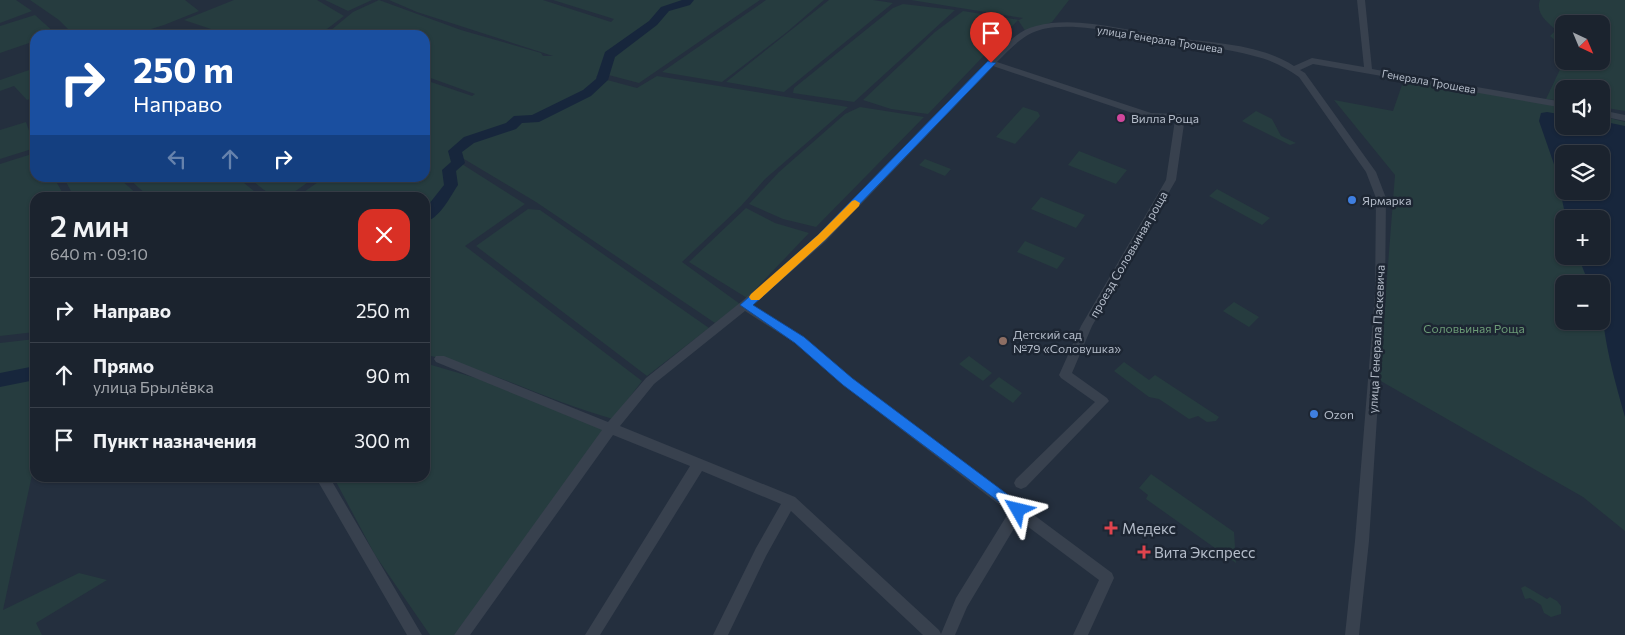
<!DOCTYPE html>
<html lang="ru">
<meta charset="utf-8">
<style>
:root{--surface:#1b232e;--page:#282f3a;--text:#f1f3f6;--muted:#a0a4aa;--line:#39404a}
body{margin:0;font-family:Commissioner,sans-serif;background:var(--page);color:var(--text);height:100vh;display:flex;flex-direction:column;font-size:19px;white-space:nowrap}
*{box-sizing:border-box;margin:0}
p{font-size:16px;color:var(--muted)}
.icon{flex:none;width:28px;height:28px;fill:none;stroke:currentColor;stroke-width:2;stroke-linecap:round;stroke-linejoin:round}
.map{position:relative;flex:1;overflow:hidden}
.side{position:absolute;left:30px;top:192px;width:400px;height:290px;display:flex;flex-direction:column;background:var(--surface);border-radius:15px;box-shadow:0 1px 4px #0004,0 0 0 1px var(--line)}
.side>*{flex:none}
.hud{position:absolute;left:30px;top:30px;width:400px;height:152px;border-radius:15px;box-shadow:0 1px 4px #0004,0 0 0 1px var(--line);background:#1a4fa0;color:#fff;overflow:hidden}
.needle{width:32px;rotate:136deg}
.controls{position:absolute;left:1555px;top:15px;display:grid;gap:10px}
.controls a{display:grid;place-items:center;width:55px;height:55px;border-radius:10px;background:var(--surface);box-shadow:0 1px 4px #0004,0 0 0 1px var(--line);font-size:25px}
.pin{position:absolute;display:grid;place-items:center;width:42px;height:42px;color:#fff;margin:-51px -21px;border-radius:50% 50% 50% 0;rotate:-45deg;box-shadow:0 0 5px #0007}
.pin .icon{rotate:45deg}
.me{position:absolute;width:55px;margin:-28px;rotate:307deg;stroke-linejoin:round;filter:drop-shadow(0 0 4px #0008)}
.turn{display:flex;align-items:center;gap:18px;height:105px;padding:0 20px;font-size:22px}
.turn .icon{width:65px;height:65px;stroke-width:2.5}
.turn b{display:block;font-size:35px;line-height:42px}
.lanes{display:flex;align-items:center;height:48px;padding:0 20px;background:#0003;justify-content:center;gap:25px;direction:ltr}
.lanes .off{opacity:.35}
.round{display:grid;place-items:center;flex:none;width:52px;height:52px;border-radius:15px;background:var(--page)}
.head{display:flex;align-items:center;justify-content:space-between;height:85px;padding:0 20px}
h1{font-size:30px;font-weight:600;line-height:38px}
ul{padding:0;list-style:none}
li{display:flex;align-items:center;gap:15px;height:65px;padding:0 20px;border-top:1px solid var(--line)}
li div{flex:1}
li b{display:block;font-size:19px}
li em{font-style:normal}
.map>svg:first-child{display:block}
.green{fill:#263c3f;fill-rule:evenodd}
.water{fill:#17263c;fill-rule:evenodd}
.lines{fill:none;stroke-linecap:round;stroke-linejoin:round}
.river{fill:#17263c;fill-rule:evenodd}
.minor{fill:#38414e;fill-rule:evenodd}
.route{fill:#1a73e8;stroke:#114b97}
.slow{fill:#f59e0b}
.hotel-dot{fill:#d1479c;stroke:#1d2633;stroke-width:2}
.shop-dot{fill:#3f7fe0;stroke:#1d2633;stroke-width:2}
.education-dot{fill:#8d6e63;stroke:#1d2633;stroke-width:2}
.health-dot{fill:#e0444e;stroke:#1d2633;stroke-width:2}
.labels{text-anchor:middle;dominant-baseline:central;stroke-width:5;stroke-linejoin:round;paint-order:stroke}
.far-street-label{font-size:11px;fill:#b4bcc9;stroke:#1d2633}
.poi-label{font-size:12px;fill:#b4bcc9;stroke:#1d2633;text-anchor:start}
.street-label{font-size:12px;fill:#b4bcc9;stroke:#1d2633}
.park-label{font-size:12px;fill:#6b9a76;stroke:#1d2633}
.near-poi-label{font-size:15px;fill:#b4bcc9;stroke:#1d2633;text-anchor:start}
</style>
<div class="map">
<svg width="1625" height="635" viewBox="0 0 1625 635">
<rect width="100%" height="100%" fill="#242f3e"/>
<path class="green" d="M0 0H16L32 11 0 23Z
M30 0H185L199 11 164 25 132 35H74L59 20Z
M234 0H317L344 16 319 35H274L262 30 229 35 184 20Z
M325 0H372L348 11Z
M379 0 461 30 541 53 543 56H553L417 12 389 0H543L611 22 614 19 553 0H760L639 83 601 73 596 77 637 88 657 76 848 107 765 179 741 206 682 262 740 304 715 323 536 202 464 159 462 164 525 204 465 246 642 381 613 419C551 402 493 371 431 356L428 364 476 378 607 426 559 498 454 635H430L375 555 334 478H425V198H295L324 178H425V80L472 96 475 94 425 76V35H325L353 12Z
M766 0H824L787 32 722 82 662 72Z
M829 0H873L893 3 784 92 726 82Z
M911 0H1069L1052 22 1026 32 1018 20 928 114 891 109 863 100 935 32 963 11 1019 20 1023 18Z
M1540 0H1625V111L1601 107V89H1564V101L1546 99 1564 61H1601V24H1564V48L1550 36 1556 30C1547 22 1535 13 1540 0Z
M903 4 955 10 854 102 793 93 794 88 893 8Z
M35 15 56 34 35 35V41L0 53V26Z
M35 68V97L27 100 14 86 0 91V80Z
M1404 79 1564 107V126H1601V116L1625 122V531L1583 497 1379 380 1395 175 1334 100 1393 111ZM1564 154H1601V191H1564ZM1564 219H1601V256H1564ZM1564 284H1601V321H1564Z
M860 107 924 117 816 227 783 219 749 204 779 172 845 114Z
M1023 107 1038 112 1040 116 1015 144 996 137Z
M1256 111 1272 119 1281 136 1296 143 1290 145 1242 121Z
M26 122 35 148 0 159V130Z
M1079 151 1127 170 1116 184 1068 165Z
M35 153V178H54L65 197 35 198V332L0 336V164Z
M925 159 951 169 945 176 919 165Z
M64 178H119L140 197H74Z
M128 178H238L261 197H149Z
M249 178H314L287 197H273Z
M1217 189 1270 218 1262 225 1209 196Z
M1041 197 1085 215 1076 228 1031 209Z
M746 208 775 223 809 233 747 298 689 262Z
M528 209 540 210 709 328 647 376 476 246Z
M1025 241 1065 258 1057 269 1017 252Z
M1234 302 1259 317 1249 327 1223 311Z
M35 339V461L3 610 79 573 107 580 36 623 42 635H0V343Z
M969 356 992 373 983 381 959 364Z
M1124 362 1149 380 1155 375 1219 417 1216 421 1207 422 1198 416 1189 419 1159 399 1149 397 1114 371Z
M999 377 1022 393 1013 403 989 386Z
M1151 474 1234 532 1236 563 1146 499 1148 495 1139 488Z
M1525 586 1547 599 1550 597 1557 601 1561 606V614L1551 617 1544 613 1541 605 1530 598 1525 599 1521 588Z"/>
<path class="water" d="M1547 112 1564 115V126H1601V121L1625 126V417C1612 370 1601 333 1601 284H1589L1578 256H1601V219H1566L1556 170 1539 121 1541 113ZM1564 154H1601V191H1564Z"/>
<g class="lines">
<path class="river" d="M682 0H694L690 5 669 11 657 25 615 57 608 80 591 96 539 122 522 123 516 129 474 143 462 152 465 163 456 171 458 185C450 197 440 218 425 222V209L444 185 442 170 451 162 448 151 464 137 506 123 514 116 532 115 583 90 596 79 605 52 649 21 661 7Z
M35 366V380L0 387V373Z"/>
<path class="minor" d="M1357 0H1365L1372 69 1564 102V108L1313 64 1300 70 1305 73 1376 172 1386 198 1385 293 1369 541 1359 635H1345L1355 541 1375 293 1376 198 1366 172 1299 77C1285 67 1271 60 1254 56 1226 48 1196 46 1168 42 1131 36 1078 21 1043 29 1023 34 1011 48 997 62L1151 113 1180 114 1185 117 1176 180 1092 326 1072 373 1107 398 1109 401 1026 487 1021 489 1016 487 1014 483 1016 479 1095 402 1061 378 1059 375 1081 326 1166 180 1175 120 1147 118 993 66 826 241 753 305 803 337 851 379 1112 573 1114 578 1088 635H1073L1099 580 1019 520 967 607 955 635H923L791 511 766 556 728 635H713L756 548 781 504 702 471 600 635H585L690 466 613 435 470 635H454L602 430 436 362 434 359 436 356H444L608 422 646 378 741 302 818 235 988 61C1005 48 1013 32 1036 26 1076 15 1128 31 1169 37 1209 43 1259 43 1294 66L1312 58 1364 67ZM745 311 795 343 843 385 1009 512 956 598 941 634 939 630 795 497 620 426 654 384Z
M1601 110 1625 115V121L1601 116Z
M316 478H330L422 635H407Z"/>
</g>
<path class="route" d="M988 61 996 63 825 240 753 305 804 337 852 378 1023 506 1025 510 1023 514 1018 516 843 385 795 343 740 305 818 235Z"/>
<path class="slow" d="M855 200 860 203 859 206 825 240 759 300H751L749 297 751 294 818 235 852 201Z"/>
<circle class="hotel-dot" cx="1121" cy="118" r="5"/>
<g class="shop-dot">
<circle cx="1352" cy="200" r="5"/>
<circle cx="1314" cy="414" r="5"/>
</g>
<circle class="education-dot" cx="1003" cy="341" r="5"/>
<g class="health-dot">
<path d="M1108.5 520.5h5v5h5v5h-5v5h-5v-5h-5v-5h5z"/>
<path d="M1141.5 544.5h5v5h5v5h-5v5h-5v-5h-5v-5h5z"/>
</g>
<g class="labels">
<g class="far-street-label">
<text transform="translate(1160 39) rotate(9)">улица Генерала Трошева</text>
<text transform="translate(1429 81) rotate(10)">Генерала Трошева</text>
</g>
<g class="poi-label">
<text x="1131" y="118">Вилла Роща</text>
<text x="1362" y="200">Ярмарка</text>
<text x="1013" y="334">Детский сад<tspan x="1013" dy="14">№79 «Соловушка»</tspan></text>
<text x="1324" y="414">Ozon</text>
</g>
<g class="street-label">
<text transform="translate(1128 254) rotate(-60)">проезд Соловьиная роща</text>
<text transform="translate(1376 339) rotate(-87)">улица Генерала Паскевича</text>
</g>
<g class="park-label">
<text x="1474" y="328">Соловьиная Роща</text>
</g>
<g class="near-poi-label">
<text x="1122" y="528">Медекс</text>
<text x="1154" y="552">Вита Экспресс</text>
</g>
</g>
</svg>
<div class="controls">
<a><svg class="needle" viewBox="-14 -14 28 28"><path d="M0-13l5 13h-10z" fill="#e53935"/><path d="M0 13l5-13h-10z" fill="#a0a4aa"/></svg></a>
<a><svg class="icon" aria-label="sound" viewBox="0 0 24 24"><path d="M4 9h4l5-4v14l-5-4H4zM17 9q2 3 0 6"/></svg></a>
<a><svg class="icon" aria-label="layers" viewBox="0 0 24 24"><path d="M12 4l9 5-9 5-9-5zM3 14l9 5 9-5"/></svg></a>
<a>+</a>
<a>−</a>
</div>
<div class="pin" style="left:991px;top:63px;background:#d93025"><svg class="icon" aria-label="arrive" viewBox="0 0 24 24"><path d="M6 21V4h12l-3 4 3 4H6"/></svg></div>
<svg class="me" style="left:1018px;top:510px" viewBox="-20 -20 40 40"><path d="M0-17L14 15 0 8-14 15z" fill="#1a73e8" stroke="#fff" stroke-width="4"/></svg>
<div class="hud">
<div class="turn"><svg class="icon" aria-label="right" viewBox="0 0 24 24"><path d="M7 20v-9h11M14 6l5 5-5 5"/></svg><div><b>250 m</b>Направо</div></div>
<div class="lanes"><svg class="icon off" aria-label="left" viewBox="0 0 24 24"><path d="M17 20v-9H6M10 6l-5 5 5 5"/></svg><svg class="icon off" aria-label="ahead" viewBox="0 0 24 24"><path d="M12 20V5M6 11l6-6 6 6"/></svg><svg class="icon" aria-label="right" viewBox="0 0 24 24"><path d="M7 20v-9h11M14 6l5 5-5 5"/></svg></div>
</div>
<section class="side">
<div class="head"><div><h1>2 мин</h1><p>640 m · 09:10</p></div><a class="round" style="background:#d93025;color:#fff"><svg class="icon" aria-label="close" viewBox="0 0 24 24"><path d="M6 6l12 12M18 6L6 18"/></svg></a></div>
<ul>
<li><svg class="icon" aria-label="right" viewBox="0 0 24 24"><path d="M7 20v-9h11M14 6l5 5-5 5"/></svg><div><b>Направо</b></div><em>250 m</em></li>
<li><svg class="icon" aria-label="ahead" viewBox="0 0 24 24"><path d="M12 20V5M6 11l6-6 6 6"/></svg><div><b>Прямо</b><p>улица Брылёвка</p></div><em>90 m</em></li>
<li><svg class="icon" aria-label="arrive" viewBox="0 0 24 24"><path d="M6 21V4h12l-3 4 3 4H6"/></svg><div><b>Пункт назначения</b></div><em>300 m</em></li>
</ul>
</section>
</div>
